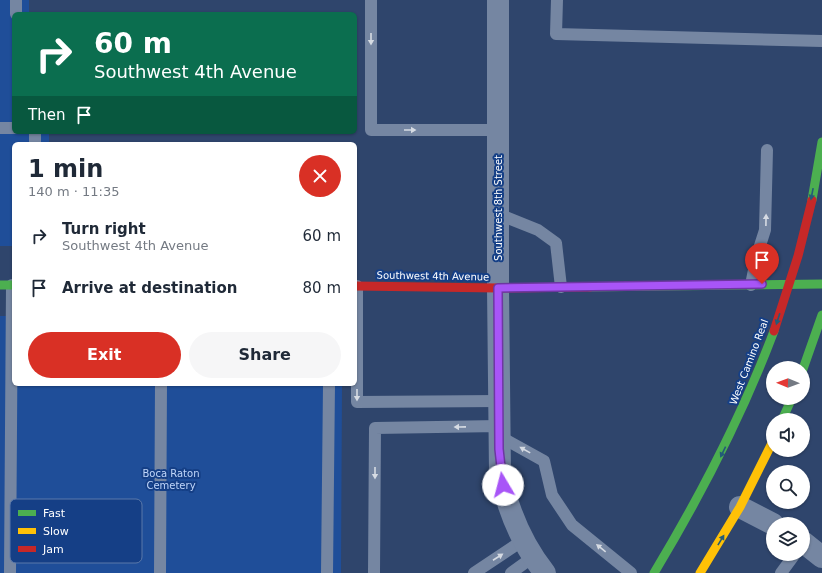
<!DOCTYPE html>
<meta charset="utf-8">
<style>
:root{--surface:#fff;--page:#f6f6f7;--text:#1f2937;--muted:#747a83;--accent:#d93025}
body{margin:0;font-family:"DejaVu Sans",sans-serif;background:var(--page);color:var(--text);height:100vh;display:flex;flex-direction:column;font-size:15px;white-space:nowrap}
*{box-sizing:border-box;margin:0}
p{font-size:13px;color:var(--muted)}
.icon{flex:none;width:22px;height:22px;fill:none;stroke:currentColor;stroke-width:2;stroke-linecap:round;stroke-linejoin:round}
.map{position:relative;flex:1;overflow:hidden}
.sheet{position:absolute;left:12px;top:142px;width:345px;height:244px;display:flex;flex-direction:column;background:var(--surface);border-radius:6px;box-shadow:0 1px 3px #0004}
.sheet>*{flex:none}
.top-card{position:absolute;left:12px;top:12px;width:345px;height:122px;border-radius:6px;box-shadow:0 1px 3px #0004;background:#0b6e4f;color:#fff;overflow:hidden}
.needle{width:26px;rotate:271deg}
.controls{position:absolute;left:766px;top:361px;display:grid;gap:8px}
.controls a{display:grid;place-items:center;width:44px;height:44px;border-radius:50%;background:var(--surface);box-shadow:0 1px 3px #0004;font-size:20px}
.pin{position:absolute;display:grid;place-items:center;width:34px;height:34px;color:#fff;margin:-41px -17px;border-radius:50% 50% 50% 0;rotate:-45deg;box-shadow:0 0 4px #0007}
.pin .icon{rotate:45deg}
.me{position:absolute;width:44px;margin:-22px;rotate:352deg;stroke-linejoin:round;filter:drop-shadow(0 0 3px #0008)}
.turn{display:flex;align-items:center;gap:14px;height:84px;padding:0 16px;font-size:18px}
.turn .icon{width:52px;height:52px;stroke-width:2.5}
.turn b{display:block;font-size:28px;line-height:34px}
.then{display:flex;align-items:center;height:38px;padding:0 16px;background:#0003;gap:8px;font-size:15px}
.round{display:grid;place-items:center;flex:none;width:42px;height:42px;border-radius:21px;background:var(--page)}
.overview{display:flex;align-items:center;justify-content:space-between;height:68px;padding:0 16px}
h1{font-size:24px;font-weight:700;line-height:30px}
.cta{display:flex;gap:8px;margin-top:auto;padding:8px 16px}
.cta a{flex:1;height:46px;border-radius:24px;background:var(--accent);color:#fff;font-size:16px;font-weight:700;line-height:46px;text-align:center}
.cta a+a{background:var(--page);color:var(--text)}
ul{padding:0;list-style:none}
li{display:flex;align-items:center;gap:12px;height:52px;padding:0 16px}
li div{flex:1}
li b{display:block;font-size:15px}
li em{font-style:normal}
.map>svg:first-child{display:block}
.green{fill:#1f4e99}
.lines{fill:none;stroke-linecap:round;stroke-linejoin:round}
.lane{stroke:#7586a2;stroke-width:12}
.street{stroke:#7586a2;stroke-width:22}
.fast{stroke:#4caf50;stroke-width:9}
.slow{stroke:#ffc107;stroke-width:9}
.jam{stroke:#c62828;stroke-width:9}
.oneway{fill:#d6dbe3}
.oneway2{fill:#235b78}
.route-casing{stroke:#6d37a1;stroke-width:10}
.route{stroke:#a855f7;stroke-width:7}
.labels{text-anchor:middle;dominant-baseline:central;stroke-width:4;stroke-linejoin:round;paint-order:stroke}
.street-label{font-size:10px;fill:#fff;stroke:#153f86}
.park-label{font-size:10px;fill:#c0d6fa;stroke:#153f86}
.key{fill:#153f86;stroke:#5b79aa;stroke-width:1}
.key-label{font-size:11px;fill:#fff}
</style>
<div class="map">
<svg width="822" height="573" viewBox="0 0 822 573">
<rect width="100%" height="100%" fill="#2f456c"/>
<path class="green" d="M0 0H29V14H14V132H49V144H14V246H0Z
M0 316H14V384H342L341 573H0Z"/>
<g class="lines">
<path class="lane" d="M16 0V14
M371 0V130H498
M557 0 556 34 822 41
M0 128H14
M35 144V132
M498 214 538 230 556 243 561 287
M751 285 757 255 765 230 767 150
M357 286V402L499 401
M499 436 544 461 552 495 572 525 631 573
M10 573 12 285
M160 573 161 384
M327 573 329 384
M374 573 375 428 499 426
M474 573 522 541
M511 573 533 557
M781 573 795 554"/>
<path class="street" d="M498 0V288L500 473C508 511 521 543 545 573
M740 507 773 524
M803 542 822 557"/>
<path class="fast" d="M812 200 822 142
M0 285H14
M590 287 822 284
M803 369 822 315
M782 420 792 398
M654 573C701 495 742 416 774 331"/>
<path class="slow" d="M700 573 740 507 773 441"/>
<path class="jam" d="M355 286 498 288 590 287
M774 331 798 256 812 200"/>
</g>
<defs><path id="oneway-solid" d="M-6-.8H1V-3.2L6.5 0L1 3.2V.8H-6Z"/></defs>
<g class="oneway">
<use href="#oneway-solid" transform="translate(371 39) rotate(90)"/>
<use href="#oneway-solid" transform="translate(410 130)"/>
<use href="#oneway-solid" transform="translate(766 220) rotate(-89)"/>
<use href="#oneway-solid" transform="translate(357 395) rotate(90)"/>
<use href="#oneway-solid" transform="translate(460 427) rotate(179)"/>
<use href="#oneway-solid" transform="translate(525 450) rotate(-151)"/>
<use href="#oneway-solid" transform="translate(375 473) rotate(90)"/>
<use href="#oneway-solid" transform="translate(601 548) rotate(-141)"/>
<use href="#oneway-solid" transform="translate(498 557) rotate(-33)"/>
</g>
<g class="oneway2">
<use href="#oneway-solid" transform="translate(812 194) rotate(101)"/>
<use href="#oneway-solid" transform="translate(778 319) rotate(108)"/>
<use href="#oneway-solid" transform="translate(723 452) rotate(116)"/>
<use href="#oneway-solid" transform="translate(721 540) rotate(-59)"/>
</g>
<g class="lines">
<defs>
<path id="route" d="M503 485 499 449 498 288 762 284"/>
</defs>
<use href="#route" class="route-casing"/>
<use href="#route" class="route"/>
</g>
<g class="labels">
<g class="street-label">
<text transform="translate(498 208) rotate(-90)">Southwest 8th Street</text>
<text transform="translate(433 276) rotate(1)">Southwest 4th Avenue</text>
<text transform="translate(749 362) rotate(-69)">West Camino Real</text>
</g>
<g class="park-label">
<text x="171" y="473">Boca Raton<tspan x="171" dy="12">Cemetery</tspan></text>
</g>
</g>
<rect x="10" y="499" width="132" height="64" rx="6" class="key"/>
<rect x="18" y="510" width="18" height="6" fill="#4caf50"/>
<rect x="18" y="528" width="18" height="6" fill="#ffc107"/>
<rect x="18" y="546" width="18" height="6" fill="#c62828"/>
<g class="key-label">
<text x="43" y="517">Fast</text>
<text x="43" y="535">Slow</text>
<text x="43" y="553">Jam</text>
</g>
</svg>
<div class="controls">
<a><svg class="needle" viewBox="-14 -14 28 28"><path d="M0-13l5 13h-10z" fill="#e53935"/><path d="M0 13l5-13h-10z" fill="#747a83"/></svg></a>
<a><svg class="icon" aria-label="sound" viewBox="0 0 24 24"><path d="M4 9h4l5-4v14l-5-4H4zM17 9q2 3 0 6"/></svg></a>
<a><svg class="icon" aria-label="search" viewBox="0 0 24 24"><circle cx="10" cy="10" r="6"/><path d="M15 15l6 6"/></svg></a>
<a><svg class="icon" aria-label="layers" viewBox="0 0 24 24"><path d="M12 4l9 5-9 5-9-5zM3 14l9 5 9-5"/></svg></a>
</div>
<div class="pin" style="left:762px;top:284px;background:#d93025"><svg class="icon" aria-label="arrive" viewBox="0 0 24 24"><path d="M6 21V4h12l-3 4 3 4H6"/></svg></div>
<svg class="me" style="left:503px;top:485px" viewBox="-20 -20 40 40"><circle r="19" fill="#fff"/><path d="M0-13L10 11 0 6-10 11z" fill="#a855f7"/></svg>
<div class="top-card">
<div class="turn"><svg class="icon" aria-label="right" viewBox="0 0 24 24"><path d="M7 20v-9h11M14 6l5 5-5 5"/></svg><div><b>60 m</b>Southwest 4th Avenue</div></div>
<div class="then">Then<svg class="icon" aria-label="arrive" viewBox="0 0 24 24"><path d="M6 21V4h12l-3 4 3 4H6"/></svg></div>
</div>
<section class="sheet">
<div class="overview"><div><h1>1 min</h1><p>140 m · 11:35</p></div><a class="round" style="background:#d93025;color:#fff"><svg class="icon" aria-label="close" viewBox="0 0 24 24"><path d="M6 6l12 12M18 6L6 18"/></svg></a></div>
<ul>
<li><svg class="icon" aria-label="right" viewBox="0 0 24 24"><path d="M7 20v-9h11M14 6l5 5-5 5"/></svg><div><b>Turn right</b><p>Southwest 4th Avenue</p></div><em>60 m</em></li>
<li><svg class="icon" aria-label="arrive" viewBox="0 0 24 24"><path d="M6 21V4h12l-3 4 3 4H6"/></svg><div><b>Arrive at destination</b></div><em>80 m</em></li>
</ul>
<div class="cta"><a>Exit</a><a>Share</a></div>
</section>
</div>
